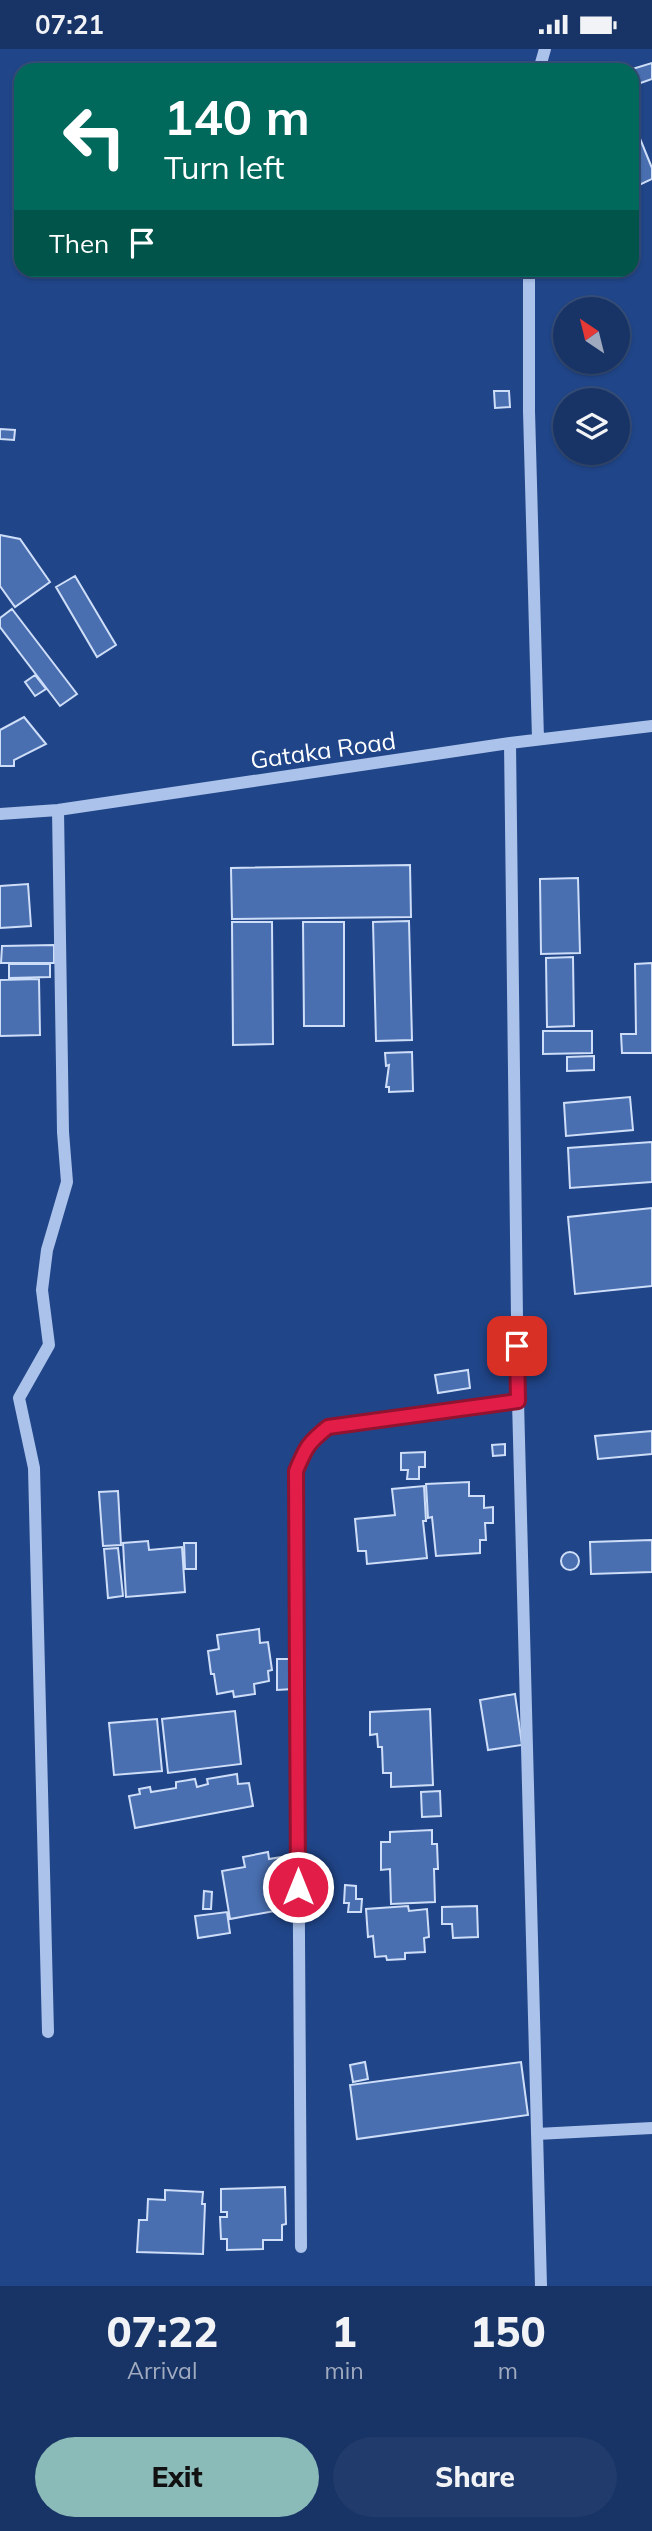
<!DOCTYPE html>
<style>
:root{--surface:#183466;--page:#213c6c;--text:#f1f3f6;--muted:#9faabf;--line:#364f7a;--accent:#8bbbb9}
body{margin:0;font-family:Mulish,sans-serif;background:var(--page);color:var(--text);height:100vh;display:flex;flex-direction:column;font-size:26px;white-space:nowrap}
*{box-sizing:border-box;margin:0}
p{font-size:23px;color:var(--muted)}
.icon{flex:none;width:38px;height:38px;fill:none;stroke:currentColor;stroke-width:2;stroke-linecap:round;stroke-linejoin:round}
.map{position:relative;height:2237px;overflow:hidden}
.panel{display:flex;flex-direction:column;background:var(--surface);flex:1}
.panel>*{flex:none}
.guide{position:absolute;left:14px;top:14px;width:625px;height:214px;border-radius:21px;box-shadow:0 2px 5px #0004,0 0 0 2px var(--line);background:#00695c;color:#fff;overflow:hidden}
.needle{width:46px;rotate:325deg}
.fabs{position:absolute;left:553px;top:248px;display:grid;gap:14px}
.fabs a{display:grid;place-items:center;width:77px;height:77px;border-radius:50%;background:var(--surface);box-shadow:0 2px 5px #0004,0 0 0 2px var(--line);font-size:35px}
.pin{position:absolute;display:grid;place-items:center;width:60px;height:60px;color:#fff;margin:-30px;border-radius:14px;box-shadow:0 4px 10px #0006}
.me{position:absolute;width:77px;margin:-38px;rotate:0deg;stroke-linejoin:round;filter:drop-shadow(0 0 5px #0008)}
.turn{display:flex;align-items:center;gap:24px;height:147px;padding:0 35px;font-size:32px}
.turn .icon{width:91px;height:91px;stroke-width:2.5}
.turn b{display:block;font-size:49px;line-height:60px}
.then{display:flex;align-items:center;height:66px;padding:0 35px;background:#0003;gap:14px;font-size:26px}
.eta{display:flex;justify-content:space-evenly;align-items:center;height:119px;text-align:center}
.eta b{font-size:42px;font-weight:800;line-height:49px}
.action{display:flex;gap:14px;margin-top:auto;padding:14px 35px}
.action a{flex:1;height:80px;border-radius:42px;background:var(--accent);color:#111;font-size:28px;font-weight:800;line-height:80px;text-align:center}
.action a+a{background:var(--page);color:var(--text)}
.status{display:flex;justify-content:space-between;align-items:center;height:49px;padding:0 35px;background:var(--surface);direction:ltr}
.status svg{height:19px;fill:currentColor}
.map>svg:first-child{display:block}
.building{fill:#496fb0;stroke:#cfdef8;stroke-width:2}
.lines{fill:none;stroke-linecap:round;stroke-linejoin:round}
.minor{stroke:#abc2ea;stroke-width:12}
.route-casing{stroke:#92132f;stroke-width:18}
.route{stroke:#e11d48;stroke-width:12}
.labels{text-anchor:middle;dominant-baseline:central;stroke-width:7;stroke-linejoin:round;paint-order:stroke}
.street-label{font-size:24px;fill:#fff;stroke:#204588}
</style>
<div class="status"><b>07:21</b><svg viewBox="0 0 49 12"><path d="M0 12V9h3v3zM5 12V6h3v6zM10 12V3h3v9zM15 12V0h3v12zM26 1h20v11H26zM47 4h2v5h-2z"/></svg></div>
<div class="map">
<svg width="652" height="2237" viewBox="0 0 652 2237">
<rect width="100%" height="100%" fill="#204588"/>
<path class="building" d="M652 14V30L632 37V21H629Z
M632 70 652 119V130L635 138 632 131Z
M389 220H420V228L389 226Z
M494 342H509L510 358 495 359Z
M0 380 15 381 14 391 0 390Z
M0 486 20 490 50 533 15 558 0 537Z
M75 527 116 596 97 608 56 538Z
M12 560 77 645 60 657 0 578V569Z
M35 626 46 640 35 647 25 633Z
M24 668 46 695 14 711V717H0V681Z
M410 816 411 868 232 870 231 819Z
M578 829 580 904 541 905 540 830Z
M28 835 31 877 0 879V837Z
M409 872 412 991 376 992 373 873Z
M232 873H272L273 995 233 996Z
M303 873H344V977H304Z
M54 896V914H1L2 897Z
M573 908 574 977 547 978 546 909Z
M652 914V1004H622L621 985H636L635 915Z
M9 915H50V928L9 929Z
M39 930 40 986 0 987V931Z
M543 982H592V1004L543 1005Z
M412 1003 413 1042 389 1043V1038H386L389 1016 386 1017 385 1004Z
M594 1007V1021L567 1022V1008Z
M630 1048 633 1081 566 1087 564 1054Z
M652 1093V1133L570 1139 568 1099Z
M652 1159V1237L575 1245 568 1168Z
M468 1321 470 1339 438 1344 435 1326Z
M652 1382V1405L598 1410 595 1387Z
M505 1395V1406L493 1407 492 1396Z
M425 1403V1418H419V1430H407L408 1421H401V1404Z
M469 1433V1447H484V1459L493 1458V1474H485L486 1491H480V1504L436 1507 432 1468 428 1469 426 1435Z
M424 1437 426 1472H423L427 1509 367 1515 366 1502H358L355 1470 395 1466 392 1440Z
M118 1442 121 1496 103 1497 99 1443Z
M652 1491V1523L591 1525 590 1493Z
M148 1492 149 1501 182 1498 185 1543 126 1548 123 1494Z
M184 1494H196V1520H185Z
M118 1499 123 1547 108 1549 104 1500Z
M561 1512a9 9 0 1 1 18 0a9 9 0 1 1-18 0Z
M259 1580 260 1594 268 1593 272 1621 268 1622 269 1632 254 1635 255 1645 234 1648 233 1642 217 1645 214 1625H211L208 1602 219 1600 217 1586Z
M277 1610H293V1640L277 1641Z
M515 1645 522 1696 488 1701 480 1651Z
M430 1660 433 1736 391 1738V1724H383L382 1698H378L377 1685 370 1686V1663Z
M235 1662 241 1715 168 1724 162 1670Z
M157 1670 162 1722 114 1726 109 1674Z
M237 1725 238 1735 249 1734 253 1757 135 1779 129 1747 140 1745 139 1740 150 1738 151 1743 176 1739V1733L195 1730 197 1738 208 1735 207 1730Z
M440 1742 441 1767 422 1768 421 1743Z
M432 1781V1795H437L438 1820H434L435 1853 391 1855 390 1820 381 1821V1793H390V1783Z
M268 1803 269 1810 288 1807 297 1858 230 1870 222 1822 245 1818 243 1808Z
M345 1836 356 1837V1850H362L361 1863H348L349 1854H344Z
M204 1842 212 1843 211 1860H203Z
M408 1857 409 1862 427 1860 429 1888 424 1889 425 1903 405 1904V1910L387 1911 386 1907 375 1908 373 1887 368 1888 366 1860Z
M477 1857 478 1888 453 1889 452 1875H442V1858Z
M227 1863 230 1884 198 1889 195 1867Z
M365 2013 368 2030 353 2033 350 2016Z
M521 2013 528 2066 357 2090 350 2036Z
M285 2138 286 2175 282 2176V2191H263V2200L227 2201V2190H221L220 2168H227V2163H221V2140Z
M165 2141 203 2143 202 2155H205L203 2205 137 2203 139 2171H147L148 2150 165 2151Z"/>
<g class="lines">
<path class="minor" d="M539 21 545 0
M529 220V362L538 690
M510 694 518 1352 541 2237
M0 765 58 761 510 694 652 677
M48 1983 34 1419 19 1349 49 1296 42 1241 47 1201 67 1133 63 1083 58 761
M537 2085 652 2079
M301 2198 296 1422 307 1395 328 1378 518 1352"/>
</g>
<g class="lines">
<defs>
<path id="route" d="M298 1838 296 1422C306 1398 308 1394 328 1378L518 1352 517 1297"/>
</defs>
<use href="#route" class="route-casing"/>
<use href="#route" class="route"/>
</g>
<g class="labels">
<g class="street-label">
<text transform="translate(323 701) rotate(-8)">Gataka Road</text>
</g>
</g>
</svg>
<div class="fabs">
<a><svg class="needle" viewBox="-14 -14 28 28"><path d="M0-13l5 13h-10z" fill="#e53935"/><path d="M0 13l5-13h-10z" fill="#9faabf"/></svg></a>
<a><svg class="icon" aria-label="layers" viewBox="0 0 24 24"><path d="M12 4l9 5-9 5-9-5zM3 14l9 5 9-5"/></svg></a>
</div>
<div class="pin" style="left:517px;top:1297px;background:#d93025"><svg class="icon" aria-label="arrive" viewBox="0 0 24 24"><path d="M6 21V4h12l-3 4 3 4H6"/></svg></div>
<svg class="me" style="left:298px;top:1838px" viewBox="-20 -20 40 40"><circle r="17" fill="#e11d48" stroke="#fff" stroke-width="3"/><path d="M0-11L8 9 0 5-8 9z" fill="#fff"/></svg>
<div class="guide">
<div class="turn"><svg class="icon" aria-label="left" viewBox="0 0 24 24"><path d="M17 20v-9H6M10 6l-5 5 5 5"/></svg><div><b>140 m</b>Turn left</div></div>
<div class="then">Then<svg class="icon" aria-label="arrive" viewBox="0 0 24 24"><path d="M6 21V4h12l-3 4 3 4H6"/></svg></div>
</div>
</div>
<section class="panel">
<div class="eta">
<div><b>07:22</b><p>Arrival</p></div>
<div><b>1</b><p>min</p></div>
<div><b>150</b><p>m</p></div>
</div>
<div class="action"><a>Exit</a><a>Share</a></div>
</section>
